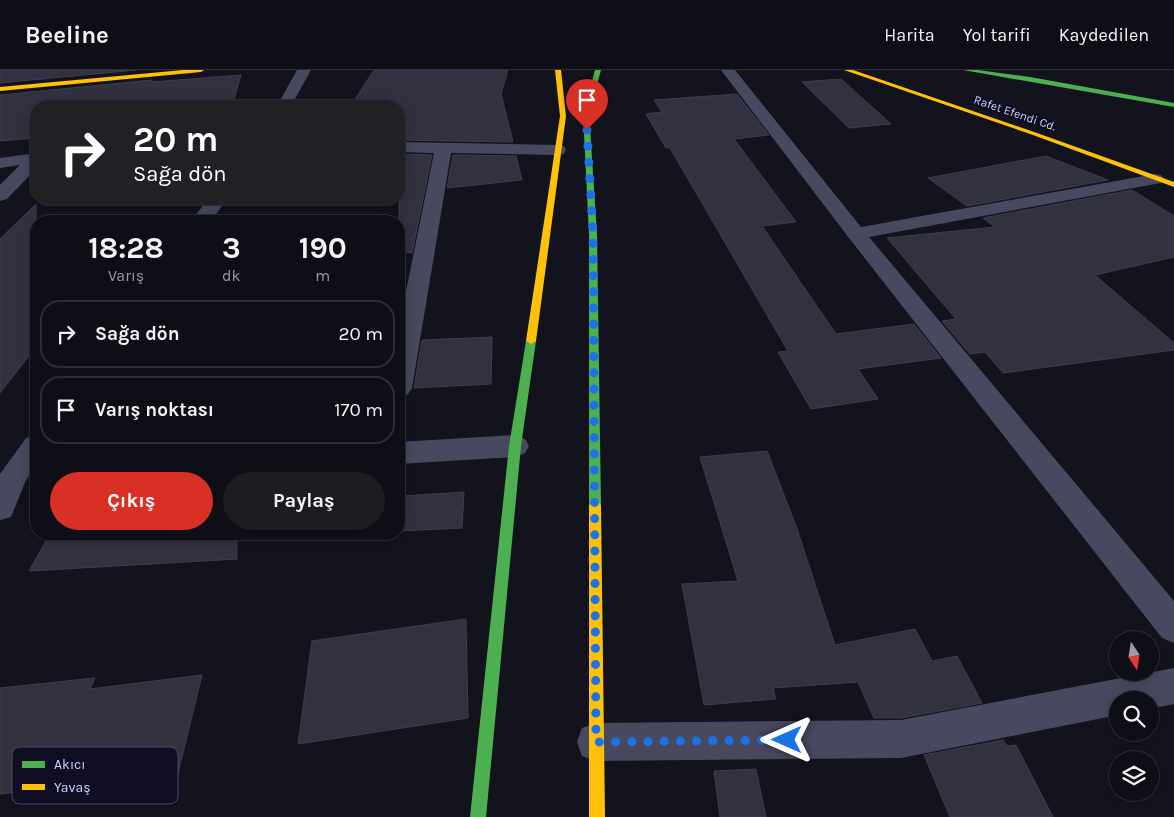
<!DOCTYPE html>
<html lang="tr">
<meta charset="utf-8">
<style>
:root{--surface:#0e0e16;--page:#1c1c23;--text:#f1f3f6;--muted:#9b9ca1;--line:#2e2e35;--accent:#d93025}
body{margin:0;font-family:Karla,sans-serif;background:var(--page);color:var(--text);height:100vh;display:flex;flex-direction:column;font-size:19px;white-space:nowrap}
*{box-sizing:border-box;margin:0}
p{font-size:16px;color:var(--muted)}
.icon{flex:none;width:28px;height:28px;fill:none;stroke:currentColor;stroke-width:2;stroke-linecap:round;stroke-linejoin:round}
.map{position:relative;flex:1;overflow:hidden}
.details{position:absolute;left:30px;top:145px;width:375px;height:325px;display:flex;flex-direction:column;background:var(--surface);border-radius:20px;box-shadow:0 2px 12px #0003,0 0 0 1px var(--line)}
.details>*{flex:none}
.banner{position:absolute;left:30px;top:30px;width:375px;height:105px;border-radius:20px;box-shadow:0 2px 12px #0003,0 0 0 1px var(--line);background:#202124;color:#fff;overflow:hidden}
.needle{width:32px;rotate:168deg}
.tools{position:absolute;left:1109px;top:561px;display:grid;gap:10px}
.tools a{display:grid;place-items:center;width:50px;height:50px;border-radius:50%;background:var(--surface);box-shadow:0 2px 12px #0003,0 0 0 1px var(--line);font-size:25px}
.pin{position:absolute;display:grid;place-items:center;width:42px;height:42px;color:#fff;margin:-51px -21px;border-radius:50% 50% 50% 0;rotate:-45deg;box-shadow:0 0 5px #0007}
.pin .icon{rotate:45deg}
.me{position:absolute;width:55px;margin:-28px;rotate:270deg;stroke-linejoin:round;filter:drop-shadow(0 0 4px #0008)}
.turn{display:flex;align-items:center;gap:18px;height:105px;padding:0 20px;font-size:22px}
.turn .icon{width:65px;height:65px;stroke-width:2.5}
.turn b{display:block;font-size:35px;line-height:42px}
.eta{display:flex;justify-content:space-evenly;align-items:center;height:85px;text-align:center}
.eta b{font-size:30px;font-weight:700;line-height:35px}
.primary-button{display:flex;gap:10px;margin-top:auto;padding:10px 20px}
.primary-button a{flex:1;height:58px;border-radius:30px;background:var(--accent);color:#fff;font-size:20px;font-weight:700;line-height:58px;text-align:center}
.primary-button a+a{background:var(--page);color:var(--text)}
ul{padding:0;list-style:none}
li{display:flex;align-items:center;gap:15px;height:68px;margin:0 10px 8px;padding:0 10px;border:2px solid var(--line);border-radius:20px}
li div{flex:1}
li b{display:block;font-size:19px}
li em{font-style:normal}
header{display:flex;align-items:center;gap:30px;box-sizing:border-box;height:70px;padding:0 25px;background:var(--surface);border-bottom:1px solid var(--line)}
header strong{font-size:24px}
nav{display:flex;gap:28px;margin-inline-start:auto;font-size:18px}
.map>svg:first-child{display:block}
.building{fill:#313140;stroke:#3e3d52}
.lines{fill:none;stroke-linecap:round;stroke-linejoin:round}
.street{fill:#48495f;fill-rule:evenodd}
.fast{fill:#4caf50;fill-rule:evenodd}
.slow{fill:#ffc107;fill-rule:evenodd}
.route{stroke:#1a73e8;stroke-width:9;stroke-dasharray:0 16.2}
.labels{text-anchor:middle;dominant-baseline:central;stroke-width:5;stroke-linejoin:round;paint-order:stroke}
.far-street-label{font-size:12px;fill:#d0d0ff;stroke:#0f0e23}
.key{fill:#0f0e23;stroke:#494865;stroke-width:1}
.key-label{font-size:14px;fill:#d0d0ff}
</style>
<header>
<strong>Beeline</strong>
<nav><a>Harita</a><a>Yol tarifi</a><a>Kaydedilen</a></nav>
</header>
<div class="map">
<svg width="1174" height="747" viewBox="0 0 1174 747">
<rect width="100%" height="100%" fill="#13131e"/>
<path class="building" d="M0 0H136L0 13Z
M374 0H508L501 24 513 72 399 70V35L352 34Z
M241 5 232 36H144V30L141 35 128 36H36V68L0 71V25L152 10V12Z
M841 9 891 54 849 58 802 12Z
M737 24 769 65 734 69 796 152 762 156 836 264 914 254 941 288 858 299 878 329 811 339 778 282 788 281 670 78H666L646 44 662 42 654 30Z
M399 84 432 85 412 183 399 181Z
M453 85 516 86 522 110 447 118Z
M1046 86 1108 110 967 136 928 108Z
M1132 120 1174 146V187L1095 205 1174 273V280L1003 303 985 282 970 284 942 251 956 249 887 168 995 157 983 148Z
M36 134V277L0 323V169Z
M492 267 491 314 414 318 422 270Z
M767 381 796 456 835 575 915 559 932 591 957 586 982 633 901 648H874L858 612 773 618 776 629 704 635 682 514 738 511 700 387Z
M464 422 462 458 399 461 402 426Z
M50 464H237V489L29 501Z
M466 549 468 648 298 674 312 571Z
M202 605 176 712 53 729 58 717 0 724V618L95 608 90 619Z
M1003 670 1007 676 1016 675 1053 747H950L924 685Z
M756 699 766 747H720L714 701Z"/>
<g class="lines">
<path class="street" d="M297 0H311L291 36H277Z
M721 0H735L861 157 1155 104 1161 105 1164 109 1161 113 1155 114 869 167 1174 531V573L1162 568 849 168Z
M399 72 558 75 564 76 566 80 564 84 558 85 451 83 412 318 408 324 399 327V256L434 83 399 82Z
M36 83V99L7 129 0 131V115L20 95 0 98V88Z
M208 129H227L211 151H191Z
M36 364V396L26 410 11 447 0 450V404L26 368Z
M515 365 525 369 529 376 525 383 515 387 399 394V372Z
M1174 598V634L1150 639V630H1118V645L901 688 596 691 582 686 577 672 582 658 596 653 901 650Z"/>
<path class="fast" d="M595 0H601L589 43 597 164 601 436 599 440 595 441 591 440 589 436V164L583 43Z
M963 0H978L1030 7 1174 33V37Z
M531 268 536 271 521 376 486 747H470L509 376 526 271Z"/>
<path class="slow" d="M183 0H204L201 2 0 21V17Z
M555 0H561L566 46 536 271 531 274 526 271 560 46Z
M844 0H853L1037 63 1174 112V117L1033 65Z
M595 431 599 432 601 436 605 747H589V436L591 432Z"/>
</g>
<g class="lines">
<path class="route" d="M587 60 593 164 596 672 787 670"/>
</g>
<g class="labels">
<g class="far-street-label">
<text transform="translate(1015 43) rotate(19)">Rafet Efendi Cd.</text>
</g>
</g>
<rect x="12" y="677" width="166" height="57" rx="8" class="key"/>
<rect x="22" y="691" width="23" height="7" fill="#4caf50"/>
<rect x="22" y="714" width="23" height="6" fill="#ffc107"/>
<g class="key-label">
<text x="54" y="699">Akıcı</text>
<text x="54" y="722">Yavaş</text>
</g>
</svg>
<div class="tools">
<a><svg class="needle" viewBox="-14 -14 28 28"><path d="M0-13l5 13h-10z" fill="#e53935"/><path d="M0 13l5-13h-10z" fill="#9b9ca1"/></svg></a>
<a><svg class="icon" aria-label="search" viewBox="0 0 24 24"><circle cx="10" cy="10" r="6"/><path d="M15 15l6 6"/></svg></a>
<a><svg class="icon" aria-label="layers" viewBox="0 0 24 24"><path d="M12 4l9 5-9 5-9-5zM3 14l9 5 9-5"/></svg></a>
</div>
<div class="pin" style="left:587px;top:60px;background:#d93025"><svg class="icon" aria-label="arrive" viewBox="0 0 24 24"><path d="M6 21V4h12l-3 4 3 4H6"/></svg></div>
<svg class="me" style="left:787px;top:670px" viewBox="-20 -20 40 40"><path d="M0-17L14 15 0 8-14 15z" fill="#1a73e8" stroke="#fff" stroke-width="4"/></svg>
<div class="banner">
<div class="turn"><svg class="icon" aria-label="right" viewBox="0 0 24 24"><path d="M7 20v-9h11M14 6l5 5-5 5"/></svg><div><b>20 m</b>Sağa dön</div></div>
</div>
<section class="details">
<div class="eta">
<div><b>18:28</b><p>Varış</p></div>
<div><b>3</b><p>dk</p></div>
<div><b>190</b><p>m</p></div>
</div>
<ul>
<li><svg class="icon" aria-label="right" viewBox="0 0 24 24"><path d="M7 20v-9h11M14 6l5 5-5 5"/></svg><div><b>Sağa dön</b></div><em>20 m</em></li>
<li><svg class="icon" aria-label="arrive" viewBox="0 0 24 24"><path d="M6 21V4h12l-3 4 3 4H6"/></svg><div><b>Varış noktası</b></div><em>170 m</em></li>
</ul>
<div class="primary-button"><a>Çıkış</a><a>Paylaş</a></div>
</section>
</div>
